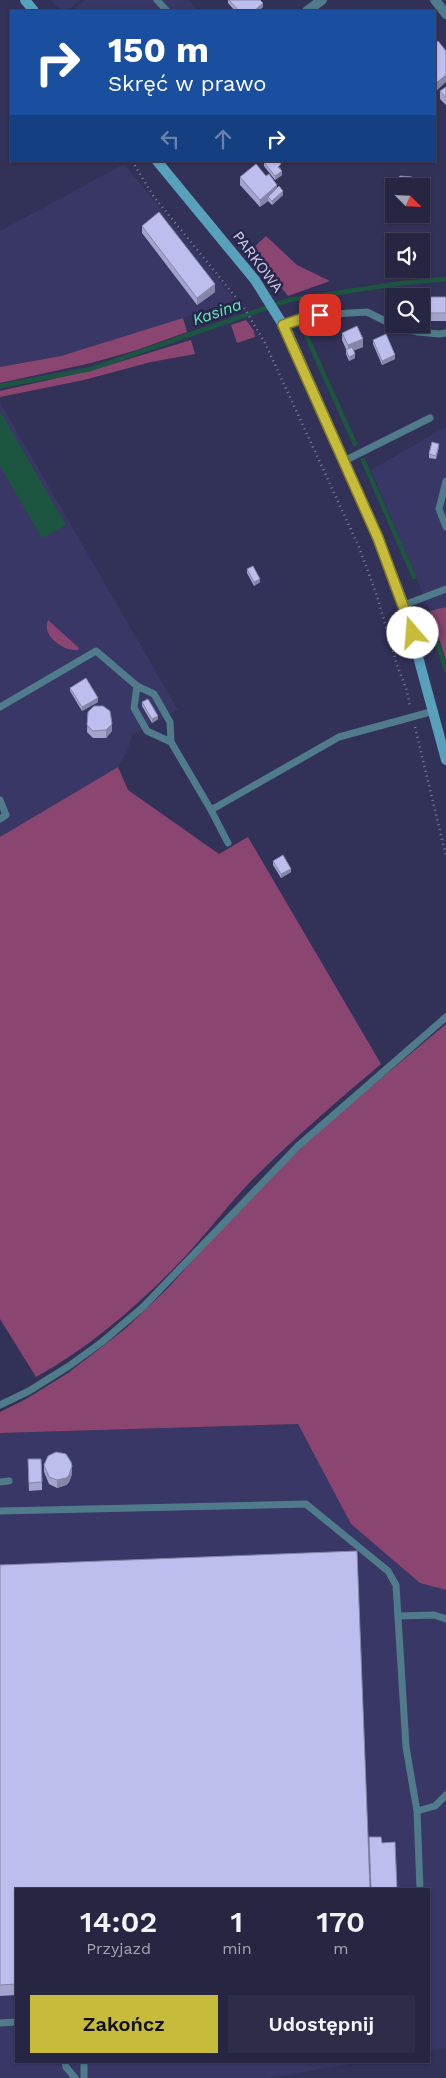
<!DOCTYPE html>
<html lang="pl">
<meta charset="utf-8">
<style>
:root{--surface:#262542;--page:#2e2d49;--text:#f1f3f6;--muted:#a4a5b2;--line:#42425b;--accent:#c7bb3b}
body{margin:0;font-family:"Work Sans",sans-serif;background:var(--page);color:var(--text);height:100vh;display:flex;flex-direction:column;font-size:19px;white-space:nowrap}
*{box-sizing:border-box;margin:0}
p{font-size:16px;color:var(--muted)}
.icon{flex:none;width:28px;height:28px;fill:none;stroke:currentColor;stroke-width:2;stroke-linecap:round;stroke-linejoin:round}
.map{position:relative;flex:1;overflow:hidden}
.drawer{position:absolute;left:15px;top:1888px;width:415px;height:175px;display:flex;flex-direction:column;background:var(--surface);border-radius:0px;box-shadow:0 1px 4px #0004,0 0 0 1px var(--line)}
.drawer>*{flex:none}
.top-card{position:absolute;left:10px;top:10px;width:426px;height:152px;border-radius:0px;box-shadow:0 1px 4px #0004,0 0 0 1px var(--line);background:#1a4fa0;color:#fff;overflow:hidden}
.needle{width:32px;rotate:114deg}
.tools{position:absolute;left:385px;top:178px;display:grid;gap:10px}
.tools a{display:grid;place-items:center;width:45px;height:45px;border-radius:0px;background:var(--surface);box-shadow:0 1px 4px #0004,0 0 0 1px var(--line);font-size:25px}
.pin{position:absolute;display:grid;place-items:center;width:42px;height:42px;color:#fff;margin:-21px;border-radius:10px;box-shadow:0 2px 8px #0006}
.me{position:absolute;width:55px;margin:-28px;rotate:342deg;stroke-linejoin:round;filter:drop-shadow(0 0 4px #0008)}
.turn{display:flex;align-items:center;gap:18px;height:105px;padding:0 15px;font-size:22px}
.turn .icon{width:65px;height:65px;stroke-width:2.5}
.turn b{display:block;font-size:35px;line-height:42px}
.lanes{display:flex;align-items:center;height:48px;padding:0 15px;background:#0003;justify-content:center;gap:25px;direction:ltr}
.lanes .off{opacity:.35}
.eta{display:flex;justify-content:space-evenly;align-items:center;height:85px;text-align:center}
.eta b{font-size:30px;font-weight:600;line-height:35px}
.action{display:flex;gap:10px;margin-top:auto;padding:10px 15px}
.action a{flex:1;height:58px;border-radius:0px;background:var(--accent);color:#111;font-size:20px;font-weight:600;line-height:58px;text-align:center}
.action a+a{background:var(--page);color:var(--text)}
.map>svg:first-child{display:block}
.built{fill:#393765}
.green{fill:#8a4670}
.water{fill:#1d5640}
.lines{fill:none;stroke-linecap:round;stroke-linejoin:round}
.stream{stroke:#1d5640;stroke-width:4.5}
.path{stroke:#7e7e9e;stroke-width:2.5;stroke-dasharray:1 4;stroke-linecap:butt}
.service{stroke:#507b8b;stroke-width:7}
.minor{stroke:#507b8b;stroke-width:10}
.secondary{stroke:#59a0ba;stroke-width:10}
.wall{fill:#a3a3cd}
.shaded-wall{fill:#8485a7}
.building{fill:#bdbeee;stroke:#8485a7}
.route-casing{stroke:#817a26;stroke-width:12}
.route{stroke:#c7bb3b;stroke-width:9}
.labels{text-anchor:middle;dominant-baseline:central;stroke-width:5;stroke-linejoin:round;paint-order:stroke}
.street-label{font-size:15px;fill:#d0d1ea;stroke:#28264c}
.water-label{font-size:16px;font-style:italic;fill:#5eeeb5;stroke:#28264c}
</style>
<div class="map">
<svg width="446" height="2078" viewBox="0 0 446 2078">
<rect width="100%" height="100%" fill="#323158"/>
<path class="built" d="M51 0H80L67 11H61Z
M85 0H189L199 11H72Z
M124 164 235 300 172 322 61 356 0 367V231Z
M0 402 178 710 132 735 127 752 118 767 0 837Z
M446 427V607L430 611 371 470Z
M298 1424 351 1524 420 1583 446 1590V2048L429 2051V1889H16V2061H368L268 2078H0V1433Z"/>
<path class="green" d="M266 236 297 265 330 281 288 296 251 250Z
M183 318 187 332 137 350 91 363 0 383V367L61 356Z
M246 320 254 331 255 337 237 343 231 325Z
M191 340 195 354 151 362 84 380 0 397V391L93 370Z
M446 607V660L430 611Z
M48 620 79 648 78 650C64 652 41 636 48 620Z
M118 767 128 790 219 854 248 837 381 1064C336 1102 292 1140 251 1181 224 1209 202 1240 175 1267 133 1310 88 1348 36 1377L0 1319V837Z
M446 1024V1590L420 1583 351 1524 298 1424 0 1433V1412L26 1399 68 1373 125 1329 168 1288 240 1207 311 1137Z"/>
<path class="water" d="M0 411 66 525 42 538 0 466Z"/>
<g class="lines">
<path class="stream" d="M302 326 355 444
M0 386 91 369 289 300 403 283 446 279
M363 460 414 577
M437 642 446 670"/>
<path class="path" d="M132 161 154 197 243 306 265 343 359 547 377 596 397 665 407 691 410 707
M415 727 446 856"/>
<path class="service" d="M157 0 167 11
M283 325 316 315 367 312 397 327 418 332 439 334 446 333
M344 461 430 418
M446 481 439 509 446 527
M404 605 446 589
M137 686 134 708 147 731 171 742
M0 707 96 651 137 686 154 694 170 722 171 742 211 810 228 843
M0 800 6 815 0 819
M211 810 339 737 434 711
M0 1405 29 1391 69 1366 102 1342 143 1307 298 1146 446 1017
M0 1482 9 1481
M0 1511 306 1504 388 1571 396 1585 406 1747 417 1811 420 1889
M398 1616 434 1615 446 1619
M417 1811 435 1806 446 1795
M0 2023 16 2022
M65 2061 66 2067 75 2078
M84 2061V2078"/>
<path class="minor" d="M435 0 446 14
M307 11 322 0"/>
<path class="secondary" d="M25 0 34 11
M157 161 255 280 288 333 378 538 404 605 446 760"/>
</g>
<path class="wall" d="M228 0H260L263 7 258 11H235L228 3Z
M446 87V105L440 99V91Z
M264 162 281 168 280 169 282 175 275 180 264 166Z
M266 176 277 187 283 195 272 205 268 201 260 207 240 185V177Z
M394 186V204L387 196V189Z
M430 207 416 219 412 214H421Z
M142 226 215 292 197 305 142 233Z
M421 297H446V321H421Z
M342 333 363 347 354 350 355 358 349 361 346 354V349L342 340Z
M373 340 395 359 382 365 373 344Z
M439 447 436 459 429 458V454Z
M247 569 260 582 254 586 247 573Z
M70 688 98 702 82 711 70 691Z
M142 702 158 719 152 723 142 706Z
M88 712 112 731 106 738H93L87 732Z
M273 861 291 872 281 878 273 865Z
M28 1459 42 1482V1490L29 1491Z
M44 1465 72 1474 69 1482 66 1485 57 1488 49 1484 44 1472Z
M0 1565 16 1889V1995L0 1996Z"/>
<path class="shaded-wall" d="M263 3V7L258 11H254Z
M446 75V82L435 92V84Z
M282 171V175L275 180V176Z
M277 185V192L268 197V201L260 207V200Z
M283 191V195L272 205V201Z
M430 199V207L416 219V214H421V207Z
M215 284V292L197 305V298Z
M363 339V347L348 353V345Z
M355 354V358L349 361V357Z
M395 355V359L382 365V361Z
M260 579V582L254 586V582Z
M98 698V702L82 711V707Z
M158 716V719L152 723V719Z
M112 724V731L106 738V730Z
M291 869V872L281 878V874Z
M72 1466V1474L69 1482 66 1485 57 1488V1480Z
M72 2061H77V2062L72 2064Z"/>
<path class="building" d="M229 0H260L263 3 254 11H245L244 10 242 11H239Z
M438 41 446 51V75L435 84V43Z
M446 87V98L440 91Z
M265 161H279L281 164 278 167 282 171 275 176 264 162Z
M256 164 266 176 269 174 277 185 260 200 240 177Z
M400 176 412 177 419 186H394V196L387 189Z
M279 186 283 191 272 201 268 197Z
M421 188 430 199 421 207Z
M159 212 215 284 197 298 142 226Z
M421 297H446V313H421Z
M357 326 363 339 348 345 342 333Z
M386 334 395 355 382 361 373 340Z
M352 347 355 354 349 357 346 350Z
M432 442 439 444 436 456 429 454Z
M253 566 260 579 254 582 247 569Z
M86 678 98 698 82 707 70 688Z
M148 699 158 716 152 719 142 702Z
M94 706H103L110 711 112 724 106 730 93 731 87 725 88 712Z
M283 855 291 869 281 874 273 861Z
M56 1452 66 1454 71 1462 72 1466 69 1475 66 1478 57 1480 49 1477 44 1465 48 1456Z
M28 1459H41L42 1482 29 1483Z
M357 1551 370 1889H16V1984L0 1985V1565Z
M369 1837H381L382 1843 395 1842 397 1889H371Z"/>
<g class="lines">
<defs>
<path id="route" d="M320 315 304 318 283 325 378 538 413 633"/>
</defs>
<use href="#route" class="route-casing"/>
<use href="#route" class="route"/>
</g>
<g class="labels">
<g class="street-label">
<text transform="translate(258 262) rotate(53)">PARKOWA</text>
</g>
<g class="water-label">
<text transform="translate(217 312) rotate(-19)">Kasina</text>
</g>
</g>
</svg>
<div class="tools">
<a><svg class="needle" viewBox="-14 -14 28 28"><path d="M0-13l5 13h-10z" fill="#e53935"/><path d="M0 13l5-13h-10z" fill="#a4a5b2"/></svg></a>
<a><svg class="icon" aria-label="sound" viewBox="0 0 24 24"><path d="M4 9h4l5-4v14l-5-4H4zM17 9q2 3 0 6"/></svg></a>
<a><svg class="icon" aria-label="search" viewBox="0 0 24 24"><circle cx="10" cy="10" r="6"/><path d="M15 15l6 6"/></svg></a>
</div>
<div class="pin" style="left:320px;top:315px;background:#d93025"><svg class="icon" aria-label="arrive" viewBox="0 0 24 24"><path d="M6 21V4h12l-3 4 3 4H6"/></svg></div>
<svg class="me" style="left:413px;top:633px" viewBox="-20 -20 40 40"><circle r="19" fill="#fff"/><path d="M0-13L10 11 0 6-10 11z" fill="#c7bb3b"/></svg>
<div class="top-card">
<div class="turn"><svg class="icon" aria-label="right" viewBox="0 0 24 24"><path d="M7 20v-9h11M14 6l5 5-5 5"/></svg><div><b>150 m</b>Skręć w prawo</div></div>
<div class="lanes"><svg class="icon off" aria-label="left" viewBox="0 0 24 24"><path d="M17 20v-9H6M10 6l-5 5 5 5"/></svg><svg class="icon off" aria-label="ahead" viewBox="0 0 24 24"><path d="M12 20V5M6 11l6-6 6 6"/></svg><svg class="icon" aria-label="right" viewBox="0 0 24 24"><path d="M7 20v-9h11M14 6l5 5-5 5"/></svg></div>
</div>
<section class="drawer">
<div class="eta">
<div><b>14:02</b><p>Przyjazd</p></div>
<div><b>1</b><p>min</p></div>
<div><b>170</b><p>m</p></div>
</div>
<div class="action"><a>Zakończ</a><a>Udostępnij</a></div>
</section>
</div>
